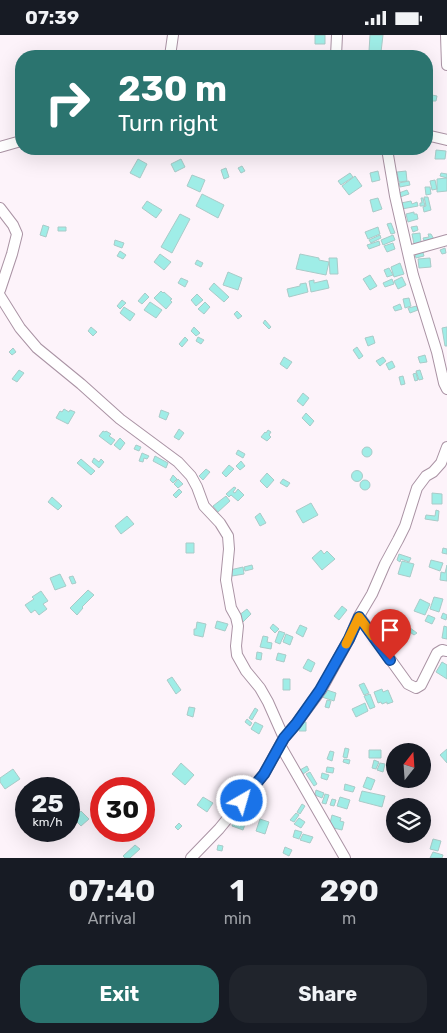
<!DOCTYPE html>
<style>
:root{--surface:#171b24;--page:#20242c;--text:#f1f3f6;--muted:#9ea1a6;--accent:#2b746f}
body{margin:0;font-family:Rubik,sans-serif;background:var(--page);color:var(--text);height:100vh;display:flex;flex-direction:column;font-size:19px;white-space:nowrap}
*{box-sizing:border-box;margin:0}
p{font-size:16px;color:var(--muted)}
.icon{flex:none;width:28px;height:28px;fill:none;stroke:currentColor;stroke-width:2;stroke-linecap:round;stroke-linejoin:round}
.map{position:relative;height:823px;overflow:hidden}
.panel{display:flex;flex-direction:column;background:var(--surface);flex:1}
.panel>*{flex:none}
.banner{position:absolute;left:15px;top:15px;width:418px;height:105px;border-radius:20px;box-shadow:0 5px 20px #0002;background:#2b746f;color:#fff;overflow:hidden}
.needle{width:32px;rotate:17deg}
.tools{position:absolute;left:386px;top:708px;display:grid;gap:10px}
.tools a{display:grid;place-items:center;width:45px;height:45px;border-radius:50%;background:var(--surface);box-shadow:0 5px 20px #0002;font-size:25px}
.speed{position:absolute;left:15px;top:742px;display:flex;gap:10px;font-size:25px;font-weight:700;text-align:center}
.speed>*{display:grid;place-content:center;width:65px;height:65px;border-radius:50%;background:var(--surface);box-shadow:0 5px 20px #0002;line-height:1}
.speed small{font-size:12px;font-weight:400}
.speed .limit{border:8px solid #d22;background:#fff;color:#111}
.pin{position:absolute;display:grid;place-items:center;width:42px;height:42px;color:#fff;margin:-51px -21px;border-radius:50% 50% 50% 0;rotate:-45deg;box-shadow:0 0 5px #0007}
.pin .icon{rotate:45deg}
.me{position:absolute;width:55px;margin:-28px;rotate:38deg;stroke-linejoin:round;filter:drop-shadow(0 0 4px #0008)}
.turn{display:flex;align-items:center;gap:18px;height:105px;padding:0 20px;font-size:22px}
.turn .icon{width:65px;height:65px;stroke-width:2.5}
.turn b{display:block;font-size:35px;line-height:42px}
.eta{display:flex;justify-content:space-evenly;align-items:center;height:85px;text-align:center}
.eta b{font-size:30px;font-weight:700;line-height:35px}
.action{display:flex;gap:10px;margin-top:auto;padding:10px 20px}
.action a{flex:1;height:58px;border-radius:20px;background:var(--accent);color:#fff;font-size:20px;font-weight:700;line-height:58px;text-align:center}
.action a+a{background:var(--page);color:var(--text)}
.status{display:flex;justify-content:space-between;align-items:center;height:35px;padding:0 25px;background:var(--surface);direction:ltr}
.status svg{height:14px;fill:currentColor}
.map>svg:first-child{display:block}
.building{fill:#9fede7;stroke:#a9cbc8}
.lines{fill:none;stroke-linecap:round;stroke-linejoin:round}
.minor-casing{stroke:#aa93a4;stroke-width:12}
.minor{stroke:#fff;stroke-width:10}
.route-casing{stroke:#114b97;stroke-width:12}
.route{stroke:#1a73e8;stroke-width:9}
.slow{stroke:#f59e0b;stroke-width:9}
</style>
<div class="status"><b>07:39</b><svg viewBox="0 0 49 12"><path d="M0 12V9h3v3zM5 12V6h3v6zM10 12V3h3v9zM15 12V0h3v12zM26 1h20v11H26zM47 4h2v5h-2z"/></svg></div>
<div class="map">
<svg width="447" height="823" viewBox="0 0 447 823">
<rect width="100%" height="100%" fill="#fdf3fa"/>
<path class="building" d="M315 0H325V9H315Z
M370 0H383L381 17 369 16Z
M432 60 437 61 436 66H432Z
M436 115 446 116 445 124H435Z
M138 124 147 129 140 143 130 138Z
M181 124 185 132 175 137 171 129Z
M242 131 245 136 241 138 238 133Z
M226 133 229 142 224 144 221 135Z
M378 136 380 145 372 147 370 138Z
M406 136 407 146 399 147 397 137Z
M350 138 353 142 341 150 338 146Z
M441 138 447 139V143L440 141Z
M192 140 205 145 200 157 187 151Z
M355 141 362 151 349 160 342 151Z
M447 143V156L437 157V144Z
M435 145 437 154 432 155 430 146Z
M409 146 410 150 400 152 399 148Z
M425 152H430L431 159 426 160Z
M407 155 409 159 400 162 399 158Z
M202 159 224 170 218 183 196 171Z
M424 162H428L431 175 424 177 423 172 426 171Z
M378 163 382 174 373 177 370 165Z
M421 163H423L425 171H420V168H422Z
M147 166 162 175 156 183 142 173Z
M411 166 412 169 417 167 418 171 402 174 401 168Z
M414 177V179H417L418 184 408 187 406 179Z
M180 179 190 184 172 218 161 212Z
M391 188 395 198 391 199 387 189Z
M43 190 49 192 46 202 40 200Z
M417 191 418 195 413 197 411 192Z
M58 192H66V196H58Z
M378 192 380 199 368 204 365 197Z
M420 198 421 208 414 209 412 199Z
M428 199H431L435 206 425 208 423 203 429 202Z
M380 200 381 203 371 208 369 205Z
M393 200 395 205 383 210 381 205Z
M115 205 124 208 122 213 114 210Z
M379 206 380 210 369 214 367 210Z
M393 208 395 214 387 217 384 211Z
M445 213 446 218 442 219 440 215Z
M422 214 424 221 416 223 414 216Z
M120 216 126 220 123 224 117 221Z
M160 219 171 227 164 235 154 227Z
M300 219 319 223V225L329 227 326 240 296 234Z
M329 223H337L338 239H330Z
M430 223 431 232 419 233 418 224Z
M197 225 203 228 201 232 195 229Z
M400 228 404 239 394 242 391 232Z
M389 233 393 240 387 242 384 235Z
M228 237 242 243 238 255 223 250Z
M370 240 377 251 370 255 363 244Z
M402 242 406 250 398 254 394 246Z
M181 243 188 246 185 252 178 248Z
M392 244 394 249 385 252 383 248Z
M314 245V248L327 245 329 253 311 257 309 246Z
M214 248 229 262 224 267 209 254Z
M306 248 308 257 289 262 287 254 300 251V249Z
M161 256 163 258 164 257 172 264 170 265 172 267 166 274 154 263Z
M145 258 149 262 142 269 138 266Z
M197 259 203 265 196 271 191 265Z
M409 263 411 271 405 273 403 264Z
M122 265 126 268 120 274 117 271Z
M150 267 162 275 156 283 144 275Z
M205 267 210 272 204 279 198 274Z
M400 269 402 274 395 276 393 272Z
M417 271 418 275 410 278 408 273Z
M124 272 135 279 130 286 120 278Z
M237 276 242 281 238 284 234 279Z
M265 285 271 292 269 294 263 288Z
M91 292 97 297 93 301 88 296Z
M194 292 200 298 196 301 191 296Z
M447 292V311H445L442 293Z
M373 301 375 308 368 311 365 303Z
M185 302 188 305 182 312 179 309Z
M198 302 204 305 201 309 196 306Z
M357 312 363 321 359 324 353 315Z
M13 313 16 317 12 320 9 317Z
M425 320 427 327 420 328 418 322Z
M284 322 292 327 287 334 280 329Z
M383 322 386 326 380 331 376 326Z
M392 326 395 332 389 335 386 329Z
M19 335 24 338 17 347 12 344Z
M420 335 423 344 419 345 416 336Z
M416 338 418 345 415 346 413 339Z
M403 341 405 349 401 350 399 342Z
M303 358 309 363 303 371 297 366Z
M64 374 69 377 70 375 75 377 68 389 56 383 60 376 62 377Z
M161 375 169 378 166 385 159 382Z
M306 378 314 386 310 391 302 383Z
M179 394 184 398 179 405 174 402Z
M268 395 271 397 269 400 271 402 267 406 261 402 265 397 266 398Z
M103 396 105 397 106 396 111 399 109 401 115 405 111 410 99 401Z
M120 403 125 408 120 415 114 410Z
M136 410 141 412 139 416 134 414Z
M362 417a5 5 0 1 1 10 0a5 5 0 1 1-10 0Z
M238 415 245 419 243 423 236 419Z
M142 418 149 421 147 424 144 423 143 427 139 426Z
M155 421 168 428 166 433 153 426Z
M94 423 99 427 101 424 104 427 99 433 92 427Z
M81 424 95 436 91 440 77 428Z
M241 426 245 431 240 435 236 431Z
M229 430 234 434 226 442 222 438Z
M206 434 210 437 203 445 199 441Z
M351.5 441a5.5 5.5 0 1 1 11 0a5.5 5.5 0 1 1-11 0Z
M267 438 274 445 267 453 260 446Z
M173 440 177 444 173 448 170 445Z
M178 444 183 449 178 453 174 449Z
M283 444 290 448 287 452 280 448Z
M360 450a5 5 0 1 1 10 0a5 5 0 1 1-10 0Z
M234 452 236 453 233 457 235 458 238 454 244 460 238 466 231 460 229 462 226 459Z
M179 454 182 457 176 463 173 460Z
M432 458 442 459V469H432Z
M226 461 230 466 218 477 213 471Z
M52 462 62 471 58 475 48 467Z
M311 468 318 480 303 488 296 476Z
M436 475 439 476 438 486 425 484 426 480 435 481Z
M260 478 266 488 260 491 255 482Z
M127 481 134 489 121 499 115 491Z
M186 508H194V518H186Z
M443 513 447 514V519L442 518Z
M321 515 324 519 327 516 335 524 322 535 312 523Z
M399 519 411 523 409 527 401 524 400 527 397 525Z
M431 525 443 528 440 536 429 532Z
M402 526 414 529 410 542 398 539Z
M252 530 253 534 245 536 244 532Z
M447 530V546L440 545 441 537 445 538Z
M243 532 244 539 232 541 230 535Z
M60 539 66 551 55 555 50 543Z
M73 541 76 548 72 549 69 542Z
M88 555 94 560 82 572 83 573 77 580 70 573Z
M41 556 48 566 43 569 47 574 39 580 35 575 31 578 25 570 34 564 32 562Z
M434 562 443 564 439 577 430 574Z
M420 564 430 569 425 580 414 576Z
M342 571 347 575 339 585 334 581Z
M247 574 251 579 243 587 238 581Z
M443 578 447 580 446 585 441 583Z
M428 580 435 583 432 589 425 586Z
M217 586 228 589 225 596 215 593Z
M197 587 206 589 203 602 194 600V594H196Z
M402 587 417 598 414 600 400 590Z
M273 589 279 594 275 598 270 593Z
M300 590 307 593 303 602 296 598Z
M444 591 447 592V604L442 603Z
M397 593 408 601 404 606 393 598Z
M279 596 285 598 280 609 275 607Z
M286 599 293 602 290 610 283 607Z
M263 601 268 602 267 607 272 608 271 614 260 612Z
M257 617 262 618 261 625 256 624Z
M278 618 286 620 284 627 276 625Z
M308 624 315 628 311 637 303 633Z
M442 627 447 630V644L436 637Z
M172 642 181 655 176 659 167 645Z
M283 644H290V655H283Z
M364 648 369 658 364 660 359 650Z
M324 654 336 658 334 666 322 662Z
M382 654 383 657 388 655 393 667 387 669V667L382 669 381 667 378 668 374 657Z
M370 659 375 672 370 674 364 661Z
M327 665 331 666 329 673 325 672Z
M365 668 368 676 356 682 352 674Z
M189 672 195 673 193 682 187 680Z
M255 673 258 675 252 685 249 683Z
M247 684 252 688 250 691 245 687Z
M255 687 263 691 259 699 251 694Z
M299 687H306V696H299Z
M345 713 349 714 347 723 343 722Z
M447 714V728L440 720Z
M369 715H381V723H369Z
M330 716 334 717 332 726 327 724Z
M344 724 350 725 349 729 343 727Z
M374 725 379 727 376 734 372 733Z
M181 728 194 740 185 750 172 739Z
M380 728 385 729 383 737 377 735Z
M307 731 309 735 303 739 300 735Z
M327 732 334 733 333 738 326 737Z
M13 734 20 744 5 754 0 747V743Z
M310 737 317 749 314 751 306 739Z
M322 738 329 740 327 745 321 743Z
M367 742 375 745 371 755 363 752Z
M345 749 355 752 353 757 344 755Z
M316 755 324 758 322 763 315 760Z
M362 756 385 761 382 772 359 766Z
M325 759 329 760 326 769 322 768Z
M203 762 213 768 207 777 197 770Z
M340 762 350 765 347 774 337 771Z
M247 763 253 768 250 772 243 768Z
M259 763 262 766 259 771 255 768Z
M332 764 336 765 334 771 330 770Z
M302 769 305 771 300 779 297 777Z
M243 770 247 772 244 778 239 776Z
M81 776 89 784 81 791 73 783Z
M296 778 299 780 294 787 290 785Z
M332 780 341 783 340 786 344 787 342 795 329 792Z
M235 783 246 787 243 795 232 791Z
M299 783 305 787 301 793 294 789Z
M260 784 269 787 265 799 256 796Z
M179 788 182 791 178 795 175 792Z
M295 795 302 797 299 804 293 802Z
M303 799 313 802 310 808 300 805Z
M433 804 441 806 438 816 430 814Z
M135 810 140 814 130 823H125L123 821Z
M218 810 223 811 222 816 217 815Z
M285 812 292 815 289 821 283 818Z
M433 817 443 820 442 823H430Z"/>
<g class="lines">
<defs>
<path id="minor" d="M446 0 447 30
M170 21 173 0
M336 21 337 0
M426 100 447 105
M0 112 21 106
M387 114 395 161 413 240 437 317 444 348 447 354
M0 173 13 190 17 199 12 219 0 255
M408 216 447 205
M0 261 20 293 37 313 81 349 120 384 178 427 191 441 197 452 204 471 220 488 228 501 229 514 226 545 231 573 236 582 238 591 236 611 237 620 246 636 260 653 268 667 284 703
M359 581 408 649 416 653 421 650 437 618 442 615 447 616
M280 710 345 823
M191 823 219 794 264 739 284 703 296 689 321 655 349 604 359 581 372 559 385 529 398 505 405 491 417 453 426 441 433 437 441 428 447 412"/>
</defs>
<use href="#minor" class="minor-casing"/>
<use href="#minor" class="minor"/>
</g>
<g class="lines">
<defs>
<path id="route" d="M242 766 264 739 284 703 296 689 320 655 349 604 359 582 390 625"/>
</defs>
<use href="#route" class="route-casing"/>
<use href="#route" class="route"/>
<path class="slow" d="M346 609 359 582 373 601"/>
</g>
</svg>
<div class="tools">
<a><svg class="needle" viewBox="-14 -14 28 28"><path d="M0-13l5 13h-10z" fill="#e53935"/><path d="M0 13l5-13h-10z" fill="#9ea1a6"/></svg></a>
<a><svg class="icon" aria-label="layers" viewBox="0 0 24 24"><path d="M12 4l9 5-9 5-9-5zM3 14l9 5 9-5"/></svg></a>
</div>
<div class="speed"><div>25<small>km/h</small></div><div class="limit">30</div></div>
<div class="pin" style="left:390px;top:625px;background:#d93025"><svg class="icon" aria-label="arrive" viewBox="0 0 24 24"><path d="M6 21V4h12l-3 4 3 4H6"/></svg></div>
<svg class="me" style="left:242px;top:766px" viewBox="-20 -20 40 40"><circle r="17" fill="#1a73e8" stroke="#fff" stroke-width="3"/><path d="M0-11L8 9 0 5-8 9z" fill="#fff"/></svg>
<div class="banner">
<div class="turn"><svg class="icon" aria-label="right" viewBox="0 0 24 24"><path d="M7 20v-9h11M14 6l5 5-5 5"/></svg><div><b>230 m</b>Turn right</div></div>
</div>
</div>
<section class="panel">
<div class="eta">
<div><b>07:40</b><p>Arrival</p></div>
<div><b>1</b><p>min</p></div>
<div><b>290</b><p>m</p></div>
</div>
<div class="action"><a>Exit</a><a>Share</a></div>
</section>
